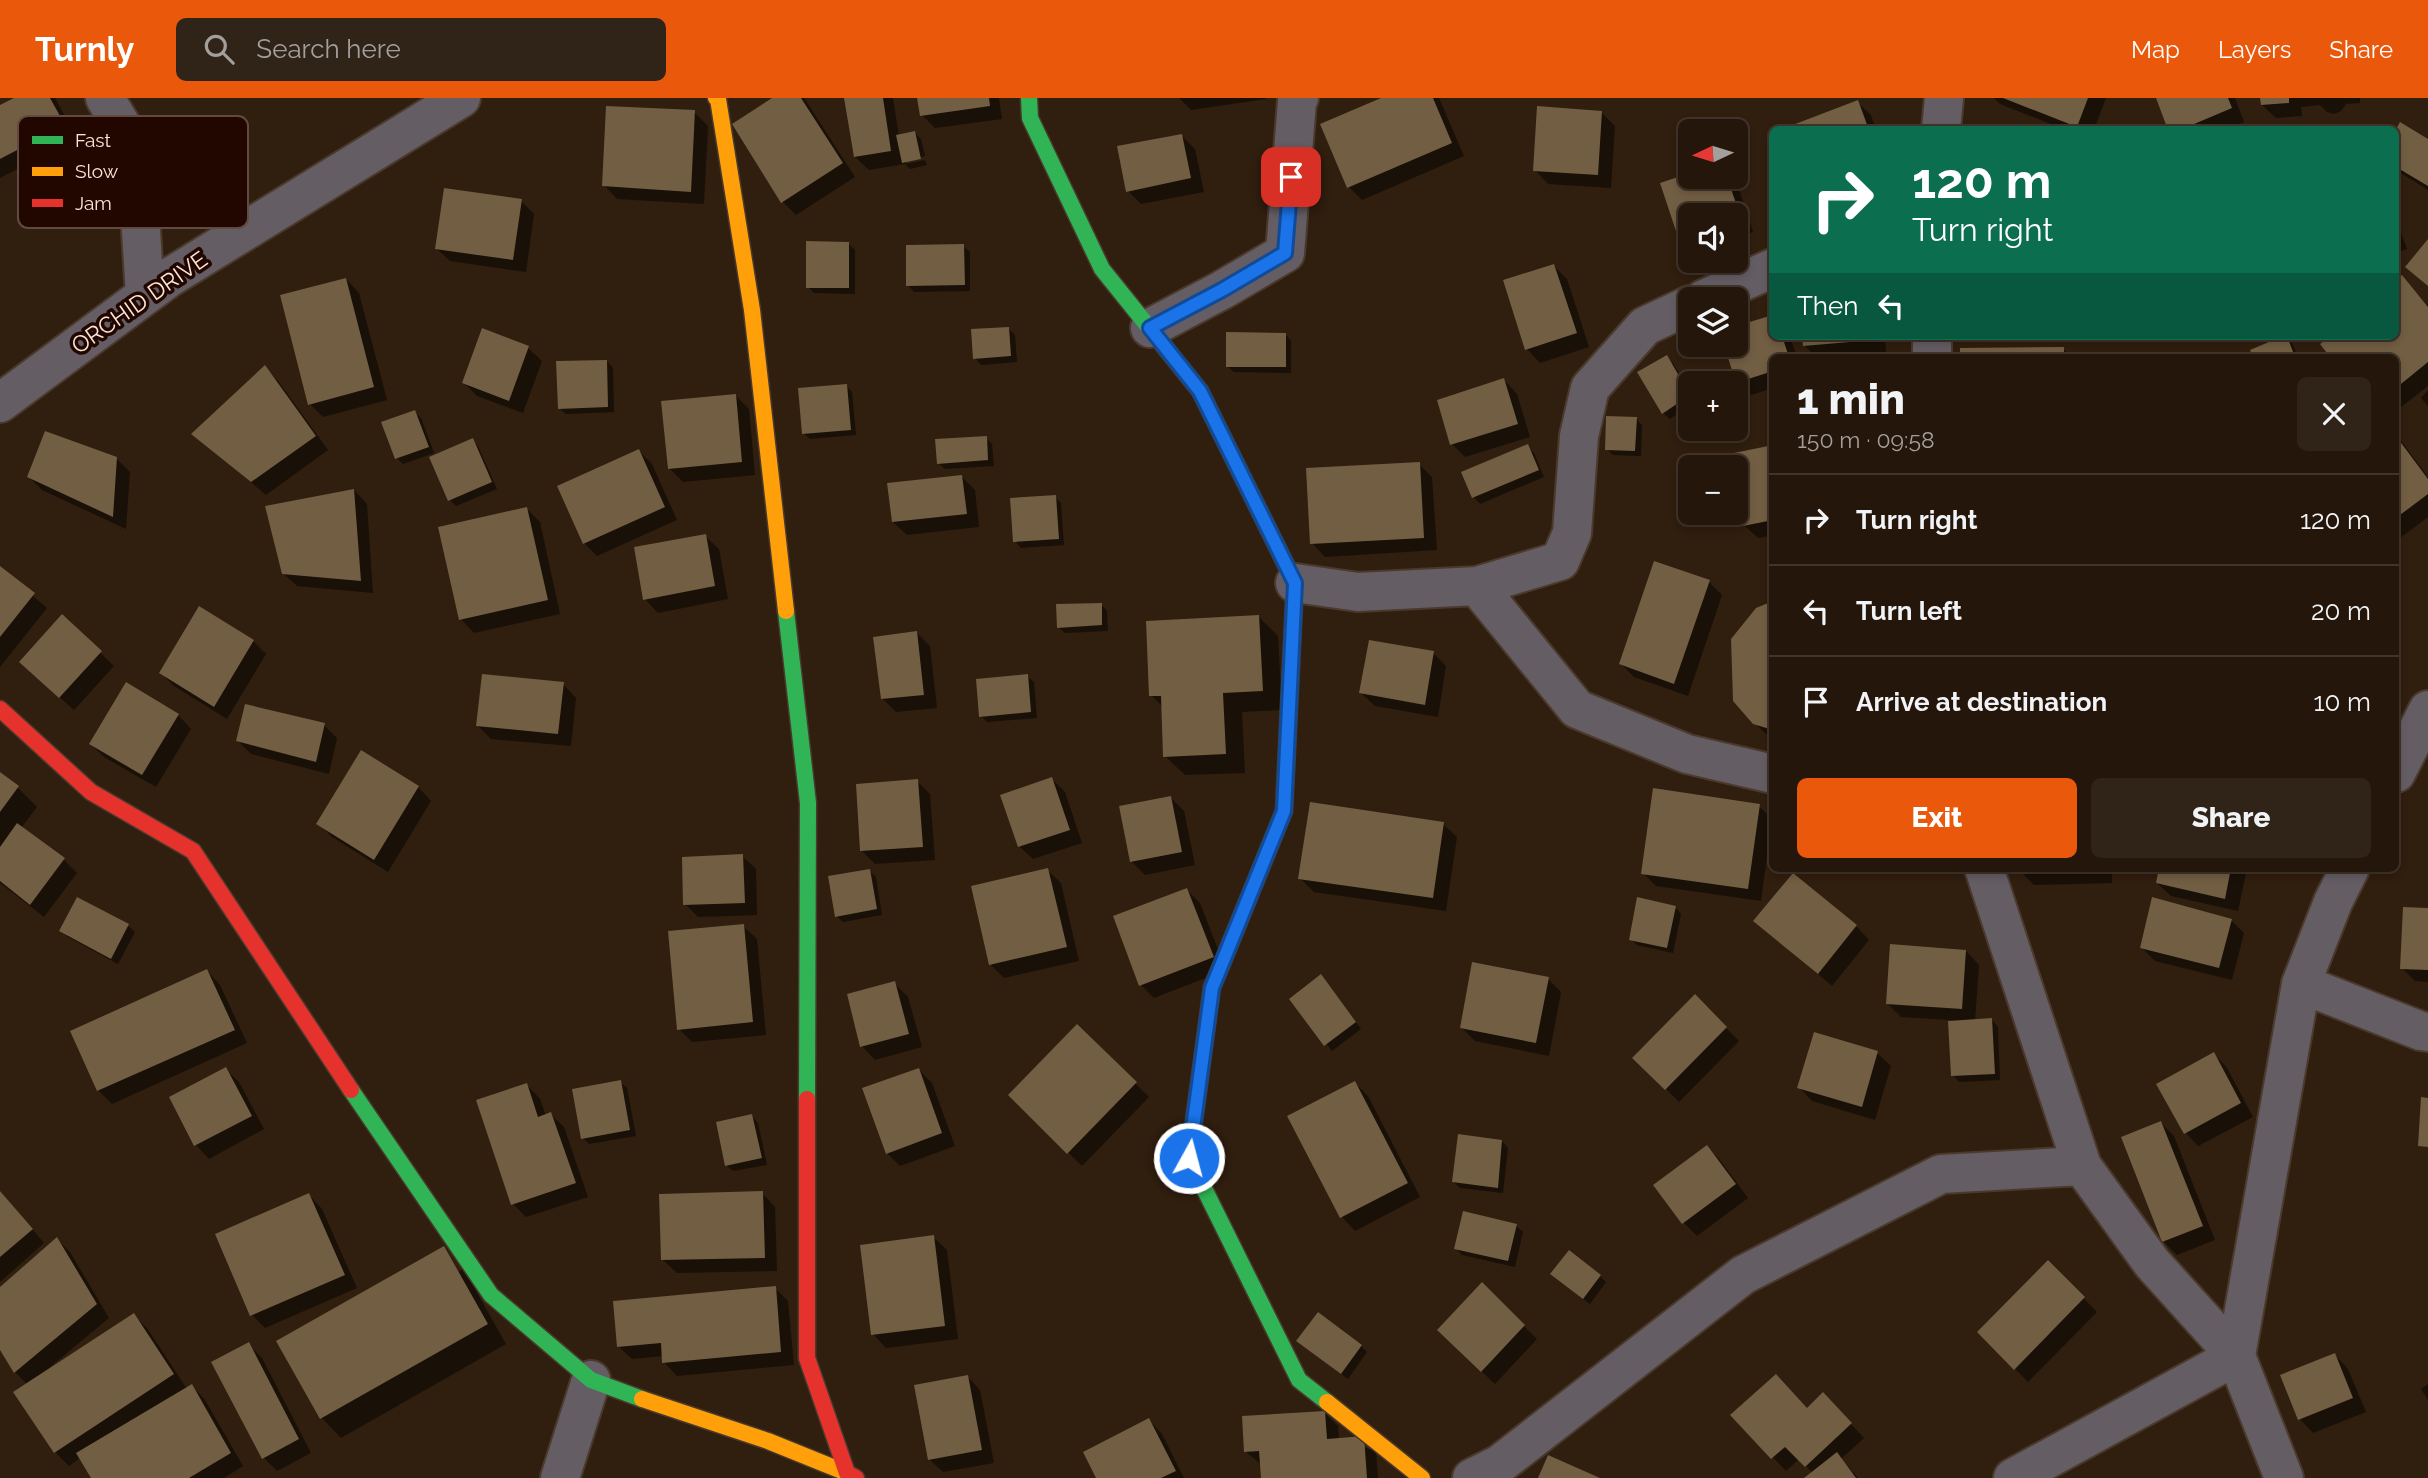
<!DOCTYPE html>
<meta charset="utf-8">
<style>
:root{--surface:#24160a;--page:#302318;--text:#f1f3f6;--muted:#a39f9c;--line:#41352b;--accent:#ea580c}
body{margin:0;font-family:Raleway,sans-serif;background:var(--page);color:var(--text);height:100vh;display:flex;flex-direction:column;font-size:26px;white-space:nowrap}
*{box-sizing:border-box;margin:0}
p{font-size:23px;color:var(--muted)}
.icon{flex:none;width:38px;height:38px;fill:none;stroke:currentColor;stroke-width:2;stroke-linecap:round;stroke-linejoin:round}
.map{position:relative;flex:1;overflow:hidden}
.panel{position:absolute;left:1769px;top:256px;width:630px;height:518px;display:flex;flex-direction:column;background:var(--surface);border-radius:10px;box-shadow:0 4px 10px #0003,0 0 0 2px var(--line)}
.panel>*{flex:none}
.banner{position:absolute;left:1769px;top:28px;width:630px;height:214px;border-radius:10px;box-shadow:0 4px 10px #0003,0 0 0 2px var(--line);background:#0b6e4f;color:#fff;overflow:hidden}
.needle{width:46px;rotate:266deg}
.fabs{position:absolute;left:1678px;top:21px;display:grid;gap:14px}
.fabs a{display:grid;place-items:center;width:70px;height:70px;border-radius:10px;background:var(--surface);box-shadow:0 4px 10px #0003,0 0 0 2px var(--line);font-size:35px}
.pin{position:absolute;display:grid;place-items:center;width:60px;height:60px;color:#fff;margin:-30px;border-radius:14px;box-shadow:0 4px 10px #0006}
.me{position:absolute;width:77px;margin:-38px;rotate:7deg;stroke-linejoin:round;filter:drop-shadow(0 0 5px #0008)}
.turn{display:flex;align-items:center;gap:24px;height:147px;padding:0 28px;font-size:32px}
.turn .icon{width:91px;height:91px;stroke-width:2.5}
.turn b{display:block;font-size:49px;line-height:60px}
.then{display:flex;align-items:center;height:66px;padding:0 28px;background:#0003;gap:14px;font-size:26px}
.round{display:grid;place-items:center;flex:none;width:74px;height:74px;border-radius:10px;background:var(--page)}
.headline{display:flex;align-items:center;justify-content:space-between;height:119px;padding:0 28px}
h1{font-size:42px;font-weight:800;line-height:52px}
.cta{display:flex;gap:14px;margin-top:auto;padding:14px 28px}
.cta a{flex:1;height:80px;border-radius:10px;background:var(--accent);color:#fff;font-size:28px;font-weight:800;line-height:80px;text-align:center}
.cta a+a{background:var(--page);color:var(--text)}
ul{padding:0;list-style:none}
li{display:flex;align-items:center;gap:21px;height:91px;padding:0 28px;border-top:2px solid var(--line)}
li div{flex:1}
li b{display:block;font-size:26px}
li em{font-style:normal}
header{display:flex;align-items:center;gap:42px;box-sizing:border-box;height:98px;padding:0 35px;background:var(--accent);color:#fff}
header strong{font-size:33px}
nav{display:flex;gap:38px;margin-inline-start:auto;font-size:24px}
.search{width:490px;height:63px;background:var(--page);display:flex;align-items:center;gap:18px;box-sizing:border-box;padding:0 24px;border-radius:10px;color:var(--muted);font-size:26px}
.map>svg:first-child{display:block}
.shadow{fill:#0007}
.building{fill:#725e43}
.lines{fill:none;stroke-linecap:round;stroke-linejoin:round}
.street-casing{stroke:#4a3a2d;stroke-width:42}
.fast-casing{stroke:#4a3a2d;stroke-width:19}
.slow-casing{stroke:#4a3a2d;stroke-width:19}
.jam-casing{stroke:#4a3a2d;stroke-width:19}
.street{stroke:#655d64;stroke-width:38}
.fast{stroke:#30b455;stroke-width:16}
.slow{stroke:#ff9f0a;stroke-width:16}
.jam{stroke:#e5322d;stroke-width:16}
.route-casing{stroke:#114b97;stroke-width:18}
.route{stroke:#1a73e8;stroke-width:12}
.labels{text-anchor:middle;dominant-baseline:central;stroke-width:7;stroke-linejoin:round;paint-order:stroke}
.street-label{font-size:23px;fill:#fde6d6;stroke:#210700}
.key{fill:#210700;stroke:#634a40;stroke-width:2}
.key-label{font-size:19px;fill:#fde6d6}
</style>
<header>
<strong>Turnly</strong>
<div class="search"><svg class="icon" aria-label="search" viewBox="0 0 24 24"><circle cx="10" cy="10" r="6"/><path d="M15 15l6 6"/></svg>Search here</div>
<nav><a>Map</a><a>Layers</a><a>Share</a></nav>
</header>
<div class="map">
<svg width="2428" height="1380" viewBox="0 0 2428 1380">
<rect width="100%" height="100%" fill="#301e0e"/>
<path class="shadow" d="M18 0H55L77 40 0 80V9Z
M776 0H804L855 79 796 117 783 104 734 27Z
M846 0H893L899 38 915 35 921 41 925 58 906 63V66L925 62 927 67 910 71 905 66 869 72 855 59Z
M919 0H999L1002 21 935 30 922 17Z
M1179 0H1266V1L1191 12Z
M1385 0H1439L1464 58 1362 102 1349 89Z
M1994 0H2106L2094 32H2066L2000 6Z
M2157 0H2235L2244 24 2225 32H2170Z
M2262 0H2360V5L2346 6 2341 13 2334 16 2327 14 2320 7 2301 9 2302 18 2276 20 2262 7Z
M1857 4 1871 17 1876 32H1794Z
M694 14 708 28 704 106 617 101 604 87Z
M1601 14 1615 28 1611 90 1548 86 1535 72Z
M2400 27 2428 43V92L2396 72V35Z
M1182 38 1195 51 1204 94 1141 106 1128 93Z
M1690 77V79H1735L1753 134 1736 140V117H1690V151L1681 141 1662 86Z
M521 103 534 116 526 174 450 163 436 150Z
M2396 121 2407 151 2396 155Z
M848 145 855 152V196L814 195 808 189Z
M963 148 970 154V193L914 194 908 187Z
M1554 168 1567 181 1589 249 1540 265 1527 251Z
M2402 179 2428 208V288L2401 309 2396 304V259H2332L2333 238H2396V184Z
M346 181 359 195 387 302 323 319 310 306Z
M1736 230 1773 238H1790L1797 259H1773V290L1751 297 1738 284 1726 247H1736Z
M1009 231 1015 237 1017 264 981 267 975 260Z
M483 233 528 250 542 263 523 315 477 298 464 285Z
M1285 236 1291 243V275L1234 274 1227 268Z
M1803 238H1885L1886 255 1816 259 1804 247Z
M2286 239 2292 245 2298 259H2255Z
M2063 251 2071 259H1961Z
M1667 259 1673 265 1690 295V307L1670 321 1663 315Z
M607 263 613 270 614 314 566 316 559 310Z
M265 270 278 283 328 352 266 397 194 336Z
M1504 282 1517 296 1530 339 1465 359 1452 346Z
M846 287 852 294 856 337 810 341 803 335Z
M2428 292V308L2421 300Z
M736 298 749 311 755 377 683 384 669 370Z
M414 314 421 320 434 355 403 366 397 360Z
M1636 321 1642 327 1641 358 1613 357 1607 351Z
M2396 336 2428 379V419L2396 443Z
M986 340 992 346 994 368 945 371 938 365Z
M472 342 478 348 497 391 456 408 450 402Z
M1527 348 1534 355 1544 379 1480 406 1474 399Z
M1773 349V437L1758 440 1744 427 1736 384V369H1733L1731 358Z
M639 353 652 366 677 422 597 458 584 445Z
M116 360 130 374 126 431 42 392 29 379Z
M1419 366 1432 379 1437 452 1325 459 1312 445Z
M962 379 975 392 979 429 907 437 893 424Z
M354 392 367 406 373 495 297 488 283 475Z
M1055 399 1061 405 1064 447 1021 450 1015 443Z
M527 411 540 424 560 516 474 535 461 521Z
M705 438 719 451 728 501 658 515 645 501Z
M0 470 47 510 0 569Z
M1709 484 1722 497 1688 598 1634 579 1621 566Z
M1773 505V643L1755 625Z
M1101 506 1107 513 1108 533 1065 535 1058 529Z
M62 519 114 568 74 612 35 577Z
M1259 519 1278 538 1282 612 1242 614 1245 675 1185 677 1165 658 1163 609 1151 597Z
M917 535 930 548 937 610 896 614 883 601Z
M253 543 266 556 227 621 174 588 161 575Z
M1433 555 1446 568 1438 619 1375 608 1361 595Z
M1027 578 1034 584 1037 620 987 624 981 618Z
M563 586 576 600 571 648 491 641 478 628Z
M178 617 191 631 156 689 104 659 91 646Z
M324 627 337 640 329 676 251 656 238 643Z
M0 677 18 690 37 709 21 730 64 762 77 775 44 819 0 785Z
M1052 681 1065 694 1082 745 1033 761 1019 748Z
M917 683 930 696 935 762 875 766 862 753Z
M418 689 431 703 388 774 332 739 318 725Z
M1171 700 1184 713 1195 767 1145 777 1131 763Z
M1759 708 1772 721 1761 803 1656 788 1643 775Z
M1443 726 1457 739 1446 813 1314 794 1300 780Z
M742 758 756 771 757 817 698 819 685 806Z
M2021 770H2112V785L2034 787 2021 774Z
M2161 770H2247L2238 813 2171 798 2157 785Z
M1047 772 1061 785 1079 863 1004 880 991 867Z
M869 773 876 779 882 817 843 824 836 818Z
M1187 792 1200 805 1226 872 1154 900 1141 887Z
M78 801 128 828 135 834 118 866 68 839 61 833Z
M1675 809 1681 816 1673 855 1637 847 1631 841Z
M2428 812V884L2415 883 2402 870Z
M2231 822 2244 835 2232 882 2155 863 2141 849Z
M1756 823 1856 828 1869 842 1832 888Z
M743 828 757 841 766 937 692 944 679 931Z
M1966 853 1979 867 1975 923 1992 922 1998 929 2000 982 1959 984 1953 977 1950 922 1901 919 1887 905Z
M207 873 220 887 247 945 112 1006 98 992Z
M1548 881 1561 894 1549 958 1475 943 1462 930Z
M894 885 908 899 922 949 875 962 862 948Z
M1327 885 1361 931 1332 953 1291 901Z
M1695 899 1739 943 1679 1004 1635 960Z
M1077 928 1149 999 1082 1068 1010 997Z
M1877 955 1891 968 1875 1022 1812 1003 1799 989Z
M2214 956 2227 970 2253 1019 2198 1048 2185 1034Z
M225 971 239 984 264 1031 209 1061 196 1047 171 1000Z
M919 972 932 985 955 1048 900 1068 887 1055Z
M620 984 627 990 636 1038 589 1046 583 1040Z
M1355 985 1368 998 1420 1099 1355 1133 1342 1119 1290 1019Z
M527 987 540 1001 546 1018 550 1016 564 1029 588 1099 526 1119 513 1106Z
M752 1018 758 1025 767 1067 733 1073 726 1067Z
M2161 1025 2174 1038 2215 1142 2177 1157 2163 1143Z
M1502 1043 1508 1050 1503 1095 1460 1090 1454 1084Z
M1707 1049 1720 1062 1748 1100 1697 1138 1684 1125 1656 1087Z
M0 1093 44 1145 0 1184Z
M762 1095 775 1109 777 1173 677 1175 663 1162Z
M309 1097 322 1111 357 1190 265 1230 252 1217Z
M1516 1128 1523 1134 1515 1169 1462 1157 1456 1150Z
M933 1139 947 1152 958 1241 886 1250 873 1236Z
M57 1141 70 1154 109 1220 50 1269 52 1271 133 1217 147 1230 187 1291 192 1288 205 1302 243 1368 224 1380H93L81 1359 69 1368 55 1354 16 1294 28 1287 15 1274 0 1248V1191Z
M2048 1164 2097 1214 2028 1284 1979 1234Z
M463 1170 506 1246 341 1340 322 1320Z
M1600 1178 1606 1184 1590 1206 1559 1182Z
M1482 1187 1537 1241 1495 1286 1452 1245Z
M775 1190 788 1203 794 1267 677 1278 664 1264 663 1258 632 1261 618 1248Z
M249 1247 262 1260 311 1355 277 1373 264 1360Z
M1361 1248 1367 1254 1348 1281 1305 1249Z
M2335 1257 2348 1271 2366 1314 2313 1335 2300 1321Z
M967 1278 980 1292 994 1365 943 1374 929 1361Z
M2428 1286V1302L2421 1291Z
M1836 1310 1864 1340 1841 1361 1858 1380H1807L1813 1375 1799 1361 1786 1373 1733 1317Z
M1324 1314 1338 1328 1339 1342 1376 1353 1378 1380H1262V1367L1246 1354Z
M1149 1322 1162 1336 1184 1380H1098Z"/>
<path class="building" d="M14 0H50L65 27 0 61V7Z
M772 0H801L843 65 781 105 732 26Z
M844 0H883L891 53 854 59Z
M917 0H989L990 8 920 18Z
M1381 0H1433L1452 45 1347 90 1320 26Z
M2003 0H2088L2077 29Z
M2156 0H2228L2232 10 2180 32H2168Z
M2260 0H2289V5L2261 7Z
M1858 2 1869 32H1792L1790 28Z
M606 8 695 12 691 94 602 88Z
M1537 8 1602 13 1598 77 1533 73Z
M2400 24 2428 41V88L2396 69V31Z
M915 33 921 61 902 65 896 37Z
M1182 36 1191 80 1126 94 1117 48Z
M1690 75V79H1727L1741 120 1736 122V117H1690V138L1679 142 1660 85Z
M444 90 522 101 513 162 435 151Z
M2428 141V188L2405 169Z
M806 143 849 144V190H806Z
M964 146 965 187 906 188V147Z
M1554 166 1577 235 1525 252 1503 182Z
M2402 177 2428 209V264L2396 290V259H2330L2320 246 2330 238H2396V182Z
M346 180 374 289 308 307 280 197Z
M1773 217V238H1782L1789 259H1773V273L1736 285 1724 247H1736V228Z
M1009 229 1011 258 973 261 971 231Z
M482 230 529 248 509 303 462 285Z
M1226 234 1286 235V269H1226Z
M1802 238H1873L1874 242 1803 248Z
M2283 238H2287L2295 259H2253L2250 252Z
M2064 249V259H1960V250Z
M1667 257 1690 297 1662 316 1637 274Z
M607 262 608 309 558 311 556 263Z
M265 267 316 338 251 384 191 336Z
M1504 280 1518 326 1450 347 1437 302Z
M847 286 851 332 802 336 798 290Z
M736 296 742 364 668 371 661 303Z
M415 312 429 349 395 361 381 324Z
M1606 318 1637 319 1635 353 1605 352Z
M45 333 117 359 113 419 27 379Z
M987 338 988 362 937 366 935 341Z
M2396 338 2428 381V396L2396 420Z
M473 340 492 384 448 403 429 359Z
M1528 346 1539 372 1472 400 1461 374Z
M1773 347V422L1743 428 1736 393V369H1731L1729 356Z
M639 351 665 409 583 446 557 388Z
M1420 364 1424 440 1310 446 1306 370Z
M962 377 967 416 892 424 887 385Z
M354 391 361 483 282 476 265 408Z
M1056 397 1059 441 1013 444 1010 400Z
M527 409 548 502 459 522 438 429Z
M706 436 715 488 643 502 634 449Z
M1654 463 1710 482 1674 586 1619 566Z
M0 468 35 495 0 539Z
M1773 503V632L1753 626 1733 603 1731 541 1756 510Z
M1102 505V527L1057 530 1056 506Z
M199 508 254 542 214 609 159 575Z
M62 516 102 553 59 600 19 564Z
M1259 517 1263 593 1223 595 1226 656 1163 659 1161 598H1149L1146 523Z
M917 533 924 597 881 601 873 539Z
M1369 542 1434 553 1425 607 1359 595Z
M482 576 564 584 558 636 476 628Z
M1028 576 1031 614 979 619 976 581Z
M126 584 179 616 142 677 89 646Z
M245 606 325 625 316 664 236 643Z
M361 652 419 688 374 762 316 726Z
M0 674 19 688 0 714Z
M1052 679 1070 732 1018 749 1000 697Z
M918 681 923 749 860 753 856 686Z
M1653 690 1760 706 1748 791 1641 776Z
M1171 698 1182 754 1130 764 1119 708Z
M1310 704 1444 724 1433 800 1298 781Z
M17 725 65 760 30 807 0 783V749Z
M743 756 745 805 683 807 682 759Z
M1048 770 1067 849 989 867 971 788Z
M2019 770H2100V773L2019 774Z
M2159 770H2231L2225 801 2156 785Z
M870 771 877 811 835 819 828 778Z
M1793 775 1857 827 1818 876 1753 823Z
M1187 790 1214 859 1139 888 1113 818Z
M77 799 129 826 111 861 59 833Z
M1637 799 1676 808 1667 850 1629 842Z
M2152 799 2232 821 2219 870 2140 850Z
M2403 809 2428 810V872L2400 871Z
M744 826 753 924 677 932 668 833Z
M1890 846 1966 852 1962 911 1886 906Z
M1472 864 1549 879 1536 945 1460 930Z
M207 871 235 932 97 993 70 933Z
M1321 876 1356 924 1324 948 1289 901Z
M895 883 909 936 860 949 847 896Z
M1695 896 1727 929 1665 992 1632 960Z
M1992 920 1995 976 1951 978 1948 923Z
M1077 926 1137 984 1067 1056 1008 997Z
M1814 934 1878 953 1862 1009 1797 990Z
M2214 954 2241 1005 2184 1036 2156 986Z
M226 969 252 1018 194 1048 169 999Z
M919 970 942 1035 886 1056 862 990Z
M621 982 630 1032 581 1041 572 991Z
M1355 983 1408 1085 1340 1120 1287 1018Z
M527 985 538 1019 551 1014 576 1085 511 1107 476 1002Z
M2421 999 2428 1000V1049L2418 1048Z
M752 1016 762 1060 725 1068 716 1024Z
M2161 1023 2203 1128 2162 1144 2121 1039Z
M1458 1036 1502 1042 1498 1090 1452 1084Z
M1707 1047 1736 1086 1682 1126 1653 1087Z
M0 1093 33 1131 0 1159Z
M763 1093 765 1160 661 1162 659 1096Z
M309 1095 345 1177 250 1218 215 1136Z
M1463 1113 1517 1126 1508 1163 1454 1151Z
M934 1137 945 1228 871 1237 860 1147Z
M57 1139 97 1206 14 1275 0 1252V1189Z
M444 1148 488 1226 320 1321 276 1243Z
M1569 1152 1601 1177 1583 1201 1550 1176Z
M2048 1162 2085 1199 2014 1272 1977 1234Z
M1482 1184 1525 1227 1481 1274 1437 1232Z
M776 1188 781 1254 662 1265 661 1245 617 1249 613 1203Z
M1318 1214 1362 1247 1341 1276 1296 1243Z
M134 1215 174 1276 54 1355 13 1294Z
M249 1244 299 1341 262 1361 211 1264Z
M2335 1255 2353 1300 2298 1322 2280 1277Z
M1776 1276 1807 1310 1823 1294 1852 1325 1805 1369 1785 1349 1771 1361 1730 1317Z
M968 1277 982 1352 928 1362 914 1287Z
M192 1286 231 1355 189 1380H91L76 1355Z
M1325 1313 1327 1341 1364 1338 1367 1380H1261L1259 1353 1244 1354 1242 1318Z
M1149 1320 1176 1373 1161 1380H1096L1083 1354Z
M1837 1354 1856 1380H1804Z
M1548 1357 1600 1380H1538Z"/>
<g class="lines">
<defs>
<path id="street" d="M105 0 136 52 145 197
M1941 32 1944 0
M1704 201 1773 170
M1150 230 1222 192 1285 155 1297 3 1299 0
M1932 259V238
M0 305 170 179 461 0
M1295 485 1358 494 1477 488 1560 463 1572 435 1579 338 1590 290 1645 228 1690 207
M1477 488 1577 611 1687 656 1773 676
M2396 675 2428 612
M1984 770 2082 1068 2152 1165 2236 1258 2284 1380
M2301 886 2421 933 2428 934
M2236 1258 2301 886 2333 804 2350 770
M560 1380 591 1282
M1472 1380 1500 1366 1743 1177 1941 1076 2082 1068
M2013 1380 2236 1258"/>
<path id="fast" d="M1029 0 1030 20 1102 171 1155 237
M786 513 808 705 807 1001
M1221 868 1212 889 1189 1060 1299 1282 1327 1304
M351 992 491 1197 591 1282 642 1301"/>
<path id="slow" d="M716 0 718 1 752 212 786 513
M1155 237 1200 293 1292 479
M642 1301 768 1343 847 1375 848 1380
M1327 1304 1422 1380"/>
<path id="jam" d="M0 611 91 694 193 753 351 992
M1221 868 1284 713 1295 485 1292 479
M807 1001V1260L847 1375 856 1380"/>
</defs>
<use href="#street" class="street-casing"/>
<use href="#fast" class="fast-casing"/>
<use href="#slow" class="slow-casing"/>
<use href="#jam" class="jam-casing"/>
<use href="#street" class="street"/>
<use href="#fast" class="fast"/>
<use href="#slow" class="slow"/>
<use href="#jam" class="jam"/>
</g>
<g class="lines">
<defs>
<path id="route" d="M1189 1060 1212 890 1284 713 1295 485 1200 293 1150 230 1222 192 1285 155 1291 79"/>
</defs>
<use href="#route" class="route-casing"/>
<use href="#route" class="route"/>
</g>
<g class="labels">
<g class="street-label">
<text transform="translate(139 204) rotate(-35)">ORCHID DRIVE</text>
</g>
</g>
<rect x="18" y="18" width="230" height="112" rx="10" class="key"/>
<rect x="32" y="38" width="31" height="8" fill="#30b455"/>
<rect x="32" y="69" width="31" height="9" fill="#ff9f0a"/>
<rect x="32" y="101" width="31" height="8" fill="#e5322d"/>
<g class="key-label">
<text x="75" y="49">Fast</text>
<text x="75" y="80">Slow</text>
<text x="75" y="112">Jam</text>
</g>
</svg>
<div class="fabs">
<a><svg class="needle" viewBox="-14 -14 28 28"><path d="M0-13l5 13h-10z" fill="#e53935"/><path d="M0 13l5-13h-10z" fill="#a39f9c"/></svg></a>
<a><svg class="icon" aria-label="sound" viewBox="0 0 24 24"><path d="M4 9h4l5-4v14l-5-4H4zM17 9q2 3 0 6"/></svg></a>
<a><svg class="icon" aria-label="layers" viewBox="0 0 24 24"><path d="M12 4l9 5-9 5-9-5zM3 14l9 5 9-5"/></svg></a>
<a>+</a>
<a>−</a>
</div>
<div class="pin" style="left:1291px;top:79px;background:#d93025"><svg class="icon" aria-label="arrive" viewBox="0 0 24 24"><path d="M6 21V4h12l-3 4 3 4H6"/></svg></div>
<svg class="me" style="left:1189px;top:1060px" viewBox="-20 -20 40 40"><circle r="17" fill="#1a73e8" stroke="#fff" stroke-width="3"/><path d="M0-11L8 9 0 5-8 9z" fill="#fff"/></svg>
<div class="banner">
<div class="turn"><svg class="icon" aria-label="right" viewBox="0 0 24 24"><path d="M7 20v-9h11M14 6l5 5-5 5"/></svg><div><b>120 m</b>Turn right</div></div>
<div class="then">Then<svg class="icon" aria-label="left" viewBox="0 0 24 24"><path d="M17 20v-9H6M10 6l-5 5 5 5"/></svg></div>
</div>
<section class="panel">
<div class="headline"><div><h1>1 min</h1><p>150 m · 09:58</p></div><a class="round"><svg class="icon" aria-label="close" viewBox="0 0 24 24"><path d="M6 6l12 12M18 6L6 18"/></svg></a></div>
<ul>
<li><svg class="icon" aria-label="right" viewBox="0 0 24 24"><path d="M7 20v-9h11M14 6l5 5-5 5"/></svg><div><b>Turn right</b></div><em>120 m</em></li>
<li><svg class="icon" aria-label="left" viewBox="0 0 24 24"><path d="M17 20v-9H6M10 6l-5 5 5 5"/></svg><div><b>Turn left</b></div><em>20 m</em></li>
<li><svg class="icon" aria-label="arrive" viewBox="0 0 24 24"><path d="M6 21V4h12l-3 4 3 4H6"/></svg><div><b>Arrive at destination</b></div><em>10 m</em></li>
</ul>
<div class="cta"><a>Exit</a><a>Share</a></div>
</section>
</div>
